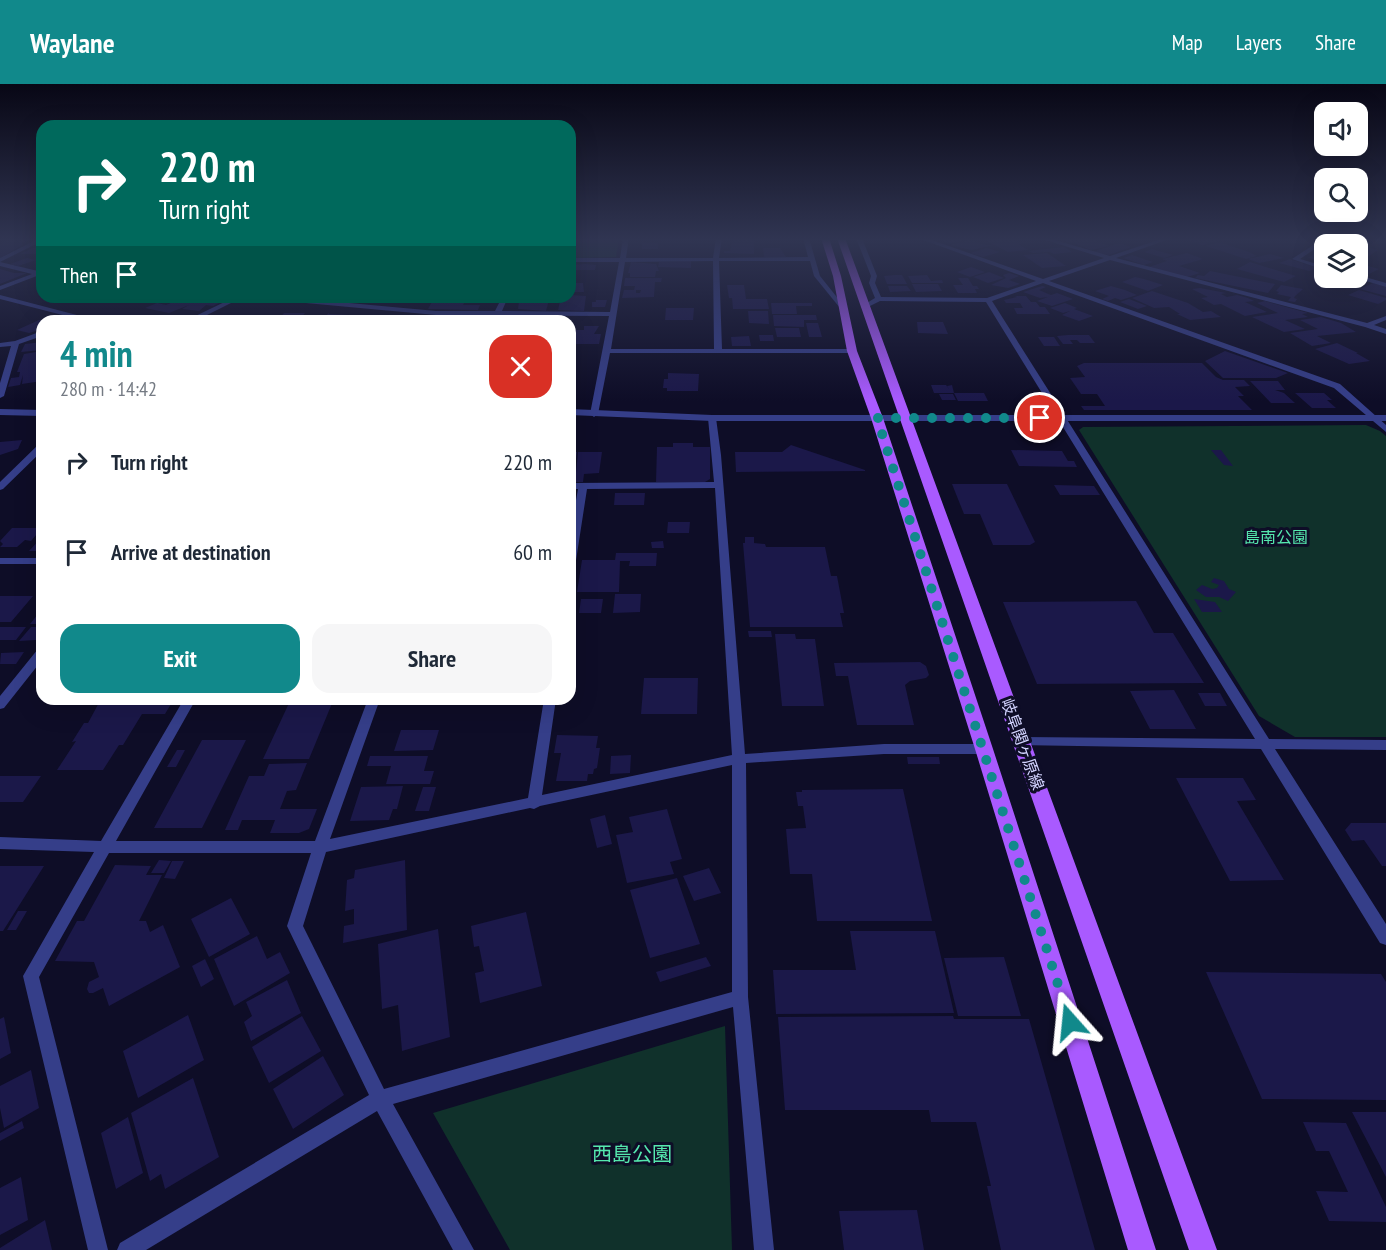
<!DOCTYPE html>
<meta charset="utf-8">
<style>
:root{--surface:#fff;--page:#f6f6f7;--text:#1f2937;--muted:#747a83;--accent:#11898b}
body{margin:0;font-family:"PT Sans Narrow","Noto Sans JP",sans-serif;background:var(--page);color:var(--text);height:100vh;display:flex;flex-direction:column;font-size:22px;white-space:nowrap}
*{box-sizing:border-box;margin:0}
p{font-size:20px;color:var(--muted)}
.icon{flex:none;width:33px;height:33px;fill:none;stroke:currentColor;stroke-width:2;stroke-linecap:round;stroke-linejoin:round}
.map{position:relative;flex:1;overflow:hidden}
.side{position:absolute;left:36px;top:231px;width:540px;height:390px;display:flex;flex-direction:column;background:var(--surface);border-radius:18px;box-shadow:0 6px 24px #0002}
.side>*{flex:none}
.banner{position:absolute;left:36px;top:36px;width:540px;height:183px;border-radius:18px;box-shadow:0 6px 24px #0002;background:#00695c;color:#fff;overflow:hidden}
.tools{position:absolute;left:1314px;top:18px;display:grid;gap:12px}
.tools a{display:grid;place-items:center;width:54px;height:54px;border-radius:12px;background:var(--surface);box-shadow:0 6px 24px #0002;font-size:30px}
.pin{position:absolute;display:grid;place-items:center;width:51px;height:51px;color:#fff;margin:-26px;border:3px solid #fff;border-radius:50%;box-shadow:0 2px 6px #0007}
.me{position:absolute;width:66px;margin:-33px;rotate:342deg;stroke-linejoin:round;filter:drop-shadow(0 0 4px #0008)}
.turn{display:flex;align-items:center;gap:21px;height:126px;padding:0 24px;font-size:27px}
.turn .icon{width:78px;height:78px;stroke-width:2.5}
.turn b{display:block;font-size:42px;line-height:51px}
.then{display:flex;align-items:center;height:57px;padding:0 24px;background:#0003;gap:12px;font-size:22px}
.round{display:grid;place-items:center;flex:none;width:63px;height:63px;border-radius:18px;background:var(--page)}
.head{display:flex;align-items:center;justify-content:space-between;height:102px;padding:0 24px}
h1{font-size:36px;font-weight:700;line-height:45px;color:var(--accent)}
.button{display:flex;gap:12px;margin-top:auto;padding:12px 24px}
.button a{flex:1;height:69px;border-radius:18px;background:var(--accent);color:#fff;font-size:24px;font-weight:700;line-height:69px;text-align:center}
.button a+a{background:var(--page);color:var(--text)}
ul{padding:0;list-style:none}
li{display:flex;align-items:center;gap:18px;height:90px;padding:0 24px}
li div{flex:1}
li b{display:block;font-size:22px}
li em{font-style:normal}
header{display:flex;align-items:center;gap:36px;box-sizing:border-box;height:84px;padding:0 30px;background:var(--accent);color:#fff}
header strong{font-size:28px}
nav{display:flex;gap:33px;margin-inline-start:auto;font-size:21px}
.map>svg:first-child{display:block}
.green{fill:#10312b}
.building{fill:#1b1849}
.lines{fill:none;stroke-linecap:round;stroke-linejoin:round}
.minor{fill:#353e89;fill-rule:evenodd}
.tertiary{fill:#353e89;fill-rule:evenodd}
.primary{fill:#a95aff;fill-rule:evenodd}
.route{stroke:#11898b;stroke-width:10;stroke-dasharray:0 18}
.labels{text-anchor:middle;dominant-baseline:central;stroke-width:6;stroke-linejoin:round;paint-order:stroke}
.park-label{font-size:16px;fill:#55e8ae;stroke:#0e0d27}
.street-label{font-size:16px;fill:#d3d4ff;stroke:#0e0d27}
.near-park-label{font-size:20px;fill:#55e8ae;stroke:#0e0d27}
</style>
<header>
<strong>Waylane</strong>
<nav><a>Map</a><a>Layers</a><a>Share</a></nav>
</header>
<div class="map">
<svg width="1386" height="1166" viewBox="0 0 1386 1166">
<rect width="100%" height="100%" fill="#0e0d27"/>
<path class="green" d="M570 154H619L616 173 570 174Z
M1366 341 1380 347 1386 352V653H1295L1259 632 1079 346 1083 343Z
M725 942 732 1166H510L433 1029Z"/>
<path class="building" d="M8 154H36L21 159 24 160 0 174V160L8 156H3Z
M733 154H754V170L724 169V167H730Z
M942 154H967V155L949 160 938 155Z
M981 154H1011L1023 160H1018L1028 166 1008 168Z
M1052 154H1089L1109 162 1091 166 1075 159Z
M1183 154 1211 156 1218 154 1223 156 1202 161Z
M969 156 986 161H994L971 166 950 161Z
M1219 158 1249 168 1257 172 1246 175 1206 162Z
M642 159H658V165H642Z
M1119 159 1131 163 1109 171 1093 168Z
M1358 161 1378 166 1369 172 1358 170Z
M1064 163 1072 168 1054 170 1050 168 1033 169 1028 167Z
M33 164H42V166L35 170H20Z
M763 164H780L786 173H764Z
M987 164 1000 168 983 173 970 169Z
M1152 165 1173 171 1164 174 1144 168Z
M1319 167 1324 168V177L1308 174Z
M1047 169 1066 182 1042 184 1023 171Z
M1187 169 1203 175 1179 182 1200 189 1184 194 1149 183 1167 177 1162 175Z
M1270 170 1284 174 1259 179 1248 175Z
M1132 171 1153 178 1144 181 1123 174Z
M27 174 36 176 18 182 10 180Z
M1290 175 1299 178 1318 184 1309 187 1279 179Z
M691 177V184L658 183 659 178Z
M631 178 656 180 659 187H656L655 193H630V189H628Z
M1250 178 1269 184 1296 192 1284 198 1237 185Z
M1358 178 1363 179 1361 180 1379 185 1369 190 1358 186Z
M585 180 596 181 595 186H571L572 181Z
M971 183 985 188 970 193 957 188Z
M0 185 14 189H27L0 200Z
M1210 187 1275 200 1268 209 1195 194 1198 191 1204 192Z
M989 188 1004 194 988 199 973 193Z
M1009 189 1019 192 1009 196 1020 200 1008 204 991 201 1006 194 1003 191Z
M895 191H902L907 200H887L884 192Z
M927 191 931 197 942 196 943 199H912L908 192Z
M1135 193 1144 195 1163 201 1148 207 1122 198Z
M625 194H662L661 198H655L654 213 622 214 624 206H636V209H640L641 206H634L635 202H624Z
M958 194H968L973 202H977L979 205H975L977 209H958L953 201H963Z
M570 199H583L584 208H570Z
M1373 199 1386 203V212L1360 205Z
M912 200H938L942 207 916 208Z
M727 201H744L746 215H767L769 225H733L732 214H729Z
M1281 201 1303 205 1295 212 1294 214 1297 215 1295 218 1288 217 1291 213 1277 210 1279 208 1276 207Z
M888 202H907L911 207 890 208Z
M1042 202 1046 203 1039 206 1046 209 1051 211 1057 209 1073 215 1052 222 1037 217 1048 213 1040 214 1023 208Z
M1111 202 1125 206 1137 211 1121 216 1115 214 1108 217 1102 215 1109 212 1095 207Z
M1200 204 1226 209 1221 210 1227 213 1237 211 1248 214 1254 217 1245 218 1267 228 1245 232 1221 220 1214 221 1201 214 1208 213 1192 205Z
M1359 206 1386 214V216L1378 220 1348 211Z
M1152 207 1188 219 1203 228 1211 227 1221 233 1190 236 1177 230H1180L1169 223 1154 224 1132 214Z
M570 211 586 212 584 227 558 226 561 213H570Z
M1015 212H1026L1031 218H1036L1040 223H1045L1050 230H1017L1014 224H1023L1020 219H1006L1004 216 1017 213Z
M145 213H180L166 219Z
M185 213 210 217 212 216 200 213H231L213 222 206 221 199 227 182 225 189 221 169 229 145 224 157 219 166 221Z
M524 213H553L552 216H549L546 227 518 225 519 217 537 216H523Z
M1129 215 1147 222 1138 225 1120 218Z
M433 216H466L463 221H480L478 226 428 225Z
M596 216H607L605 223H592V218H596Z
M1265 217 1308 229 1302 230 1308 233 1285 236 1305 245 1284 248 1252 233 1278 229 1257 219Z
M771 219H812V222H796L797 230H772Z
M1065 219 1077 224 1074 225 1093 232 1079 237 1062 231 1070 227 1063 229 1050 224Z
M666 224H694L693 236H665Z
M748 227H768L769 240 749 239Z
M284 229H305L298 237H277Z
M329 229V230L349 231 342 237H319Z
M773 231H816L817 236H804V243L774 242Z
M534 233H564V237H533Z
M1321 233 1341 239 1356 248 1317 252 1331 259 1312 262 1290 249 1318 245 1300 236Z
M39 236 42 237V245L29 249 17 246Z
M917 238H943L948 250 918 249Z
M806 239H818L822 253H809Z
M584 242H599L594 250H601L599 260H570L571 246H584Z
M775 244H799L801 253H777Z
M759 251H773L774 257H760Z
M1068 251H1089L1095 259H1080L1077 256H1070L1073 260H1063L1057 252Z
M749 252 751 262H732L731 253Z
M1038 253H1054L1060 262H1044Z
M42 258V266L21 268 25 260Z
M1337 259 1358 269H1356L1370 277 1349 280 1315 265Z
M42 267V297L22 300 23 291 20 301 8 303 11 294 19 293 20 288H17L24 270Z
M1225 267 1288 289 1276 294H1223L1205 277Z
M1084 279H1202L1216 293 1223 296H1244L1250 302 1235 303 1244 312H1238L1252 326H1084L1081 322H1105L1097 310H1081L1070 294 1085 293 1077 282Z
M668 289 699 290 698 307H667V304H663L664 295H668Z
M1250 297H1278L1285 306H1275L1284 309 1295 319H1271Z
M931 301H946L949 305 947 302 952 301 954 309H934Z
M954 309H984L988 317H958Z
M1295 309H1324L1332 316H1327L1336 324H1312Z
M939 310H953L956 316H942Z
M22 356 18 365 0 371V358Z
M673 359H693V363H710V395L705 398H656L657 363H673Z
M791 361 865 386V387L736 388 735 368H782Z
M1011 366 1062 367 1068 377H1074L1077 383 1019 382Z
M1211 366H1221L1233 382 1224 381Z
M570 368H577L574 388H570Z
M578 368H602L599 389 584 390 583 398H575Z
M952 400H1007L1035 458 1030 461H993L980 430H964Z
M1054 401 1094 402 1100 411H1060Z
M615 409H645L644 421H614Z
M668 438H690L689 449H667Z
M12 444H42L31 457 25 456 17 463H0L3 460 0 457Z
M42 453V467H29Z
M745 453H754V459L765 460 766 463H825L831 492H837L844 529H840L843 543H750L743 459H745Z
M663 457 664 464H652L651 458Z
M616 469H657L656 482H629L630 477H620L619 508H577L582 476H615Z
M1214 494 1224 497 1229 505 1236 508 1228 517 1219 513H1206L1196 506 1202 501 1212 505 1217 504 1219 501 1211 498Z
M615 510H641L640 528 613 529Z
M0 512H33L11 538H0Z
M581 515H603L601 529H579Z
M1194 515 1215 518 1222 528H1202Z
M1136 517 1154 549H1173L1204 599 1037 600 1003 518Z
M42 525V540H30Z
M0 543H26L16 556H0Z
M31 543H42V549L36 556 19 557Z
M748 547H771L772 553H749Z
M775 550H795L796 555H815L824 622H782Z
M24 568 16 580H0L1 569Z
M920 578 926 582 929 591 926 594 910 597 905 601 914 641H857L848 592H836L834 579Z
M644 594H698L697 630H641Z
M1174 606 1196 645H1150L1130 607Z
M1198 609H1220L1227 622H1205Z
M101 615H174L165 630H142L123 661H119L103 686H57L76 657 72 658 84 639H88Z
M290 617H333L309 675H263Z
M401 646H439L433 666 394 667Z
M557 651 598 652 596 664H600L597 684 594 685 593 690H588L587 697H556L561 669H554Z
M202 656H246L202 744H154Z
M177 666H185L176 683H167Z
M631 671 630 689 610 690 611 672Z
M370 672H428L424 687H434L430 700H386L391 682H367Z
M907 673H939L940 680H908Z
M307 679 296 706 287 707 280 725H317L309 745 299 749H270L275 736H242L238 746H225L249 692H264L269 680Z
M0 692H41L23 718H0Z
M1176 694H1243L1256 716 1237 717 1284 796 1230 797Z
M403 702 397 725H393L389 736 350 737 361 703Z
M423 703H436L429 727H415Z
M903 705 932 837H817L812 790H790L786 745 806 744 803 722H798L796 708H802V706Z
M667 725 682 775 670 778 674 790 627 799 616 751 633 748 629 733Z
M605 731 612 760 597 764 590 735Z
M1351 739H1386V782H1382L1364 756 1352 757 1345 746Z
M159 776 171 777 164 789H151Z
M405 776 407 846 343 859 344 842 354 840V825L345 827 347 796 354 794 355 786Z
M172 777H184L175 795 164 794Z
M115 781 151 782 146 791H162L139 837H146L150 848 163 841 180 883 109 922 103 904 93 909H89L87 905 89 898 99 893 94 878 55 877 77 837H84Z
M0 782H44L3 847H0Z
M709 784 721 809 694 817 683 792Z
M677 794 700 860 650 874 630 806Z
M231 814 250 850 209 873 191 835Z
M18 827H27L16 846H7Z
M526 828 542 902 480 919 475 889 484 887 479 862 474 863 471 842Z
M438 845 450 953 402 967 398 921 382 925 378 860Z
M850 847H935L954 929 776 930 773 886H856Z
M257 852 267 875 280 868 290 889 234 922 214 875Z
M706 873 711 882 660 898 656 888Z
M1004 873 1021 932H958L944 874Z
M205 875 214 895 201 903 192 882Z
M1206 888 1381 890 1386 898V1016L1262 1015Z
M287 896 301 929 251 957 244 938 252 932 246 918Z
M188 931 204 976 138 1014 123 967Z
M302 932 321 967 269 999 252 963Z
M953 932 954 935H1029L1095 1166H1001L987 1102H991L976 1038H931L929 1026H785L778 933Z
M4 933 11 969 0 975V935Z
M323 972 344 1011 293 1045 273 1005Z
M31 986 39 1024 4 1044 0 1024V1002Z
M193 994 219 1073 165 1105 161 1090 150 1097 131 1029Z
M1352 1028H1386V1093Z
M128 1033 143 1089 116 1105 101 1049Z
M22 1037 24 1044 0 1057V1049Z
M1303 1038 1346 1039 1386 1123V1138L1329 1137 1316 1107 1348 1108 1329 1067H1316Z
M21 1093 28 1136 0 1151V1104Z
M917 1126 924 1166H844L839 1127Z
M45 1136 52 1166H0V1164Z"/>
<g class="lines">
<path class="minor" d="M40 154H42V157L0 178V174Z
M623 154H629L626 174H713L716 154H722L719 174 808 173 803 154H809L820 192 844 222V224H840L814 192 810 177H719L722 265H852L856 267 852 269H610L598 330 594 333 590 330 609 232 436 231 262 215 259 213H284L436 227H495L502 213H508L502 227 610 228 619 178H570V174H620ZM713 177 714 265H611L625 178Z
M856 154H862L877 192 875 199 881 213 987 214 1036 197 918 154H926L1043 195 1104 174 1039 154H1048L1110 172 1164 154H1172L1116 174 1367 239 1386 232V236L1374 241 1386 245V250L1365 243 1110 176 1049 197 1340 300 1386 341V348L1334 304 1043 199 992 217 1269 655 1386 656V666L1275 665 1386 840V861L1380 859 1261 665 1017 661 1015 658 1017 655 1022 653 1255 655 986 218 880 217 866 224H862V222L875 214 869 199 871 192Z
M1324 154H1331L1300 175 1324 182V186L1292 175Z
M0 178 38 187 42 186V190L0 206V202L32 190 0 182Z
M1358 191 1386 199V203L1356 194Z
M235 213H243L195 237H185Z
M42 247V252L19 260 4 312 0 314V299L11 262 0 263V259L15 257Z
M0 325 42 326V332L0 331Z
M712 331 716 334 721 371 745 670 884 660H984L989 662 991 665 989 668 984 670H884L746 679 748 913 774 1166H754L733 923 393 1020 474 1166H453L377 1027 146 1166H117L120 1159 369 1011 287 842 311 769H109L39 893 108 1166H88L23 892 94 768 0 765V753L101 757 184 615H196L116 757H315L368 615H380L330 755 528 714 544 615H556L542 711 732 671 715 404 587 405 575 483 570 486V451L578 405H570V399L714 398 708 334ZM732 681V908L384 1005 303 842 326 768 530 724 534 725 540 722Z
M0 474H42V480H0Z
M42 564V576L4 624 0 625V612L38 565Z"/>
<path class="tertiary" d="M0 211 96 236 98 237H86L0 215Z
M570 325 712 331H1386V337H712L570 331Z
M42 359V367L3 405 0 406V398L39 360Z"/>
<path class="primary" d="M821 154H829L841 192 857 267 883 334 993 665 1156 1166H1128L975 665 871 334 847 267 833 192Z
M837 154H845L1217 1166H1189Z"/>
</g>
<linearGradient id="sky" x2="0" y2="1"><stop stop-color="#080715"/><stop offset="0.49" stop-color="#303552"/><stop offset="1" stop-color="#303552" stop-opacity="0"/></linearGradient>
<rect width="1386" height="317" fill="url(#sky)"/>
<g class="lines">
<path class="route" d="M1040 334H877L1070 938"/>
</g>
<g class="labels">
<g class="park-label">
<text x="1276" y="453">島南公園</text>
</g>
<g class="street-label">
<text transform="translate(1023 660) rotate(70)">岐阜関ヶ原線</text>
</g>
<g class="near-park-label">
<text x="632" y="1070">西島公園</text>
</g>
</g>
</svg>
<div class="tools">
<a><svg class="icon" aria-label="sound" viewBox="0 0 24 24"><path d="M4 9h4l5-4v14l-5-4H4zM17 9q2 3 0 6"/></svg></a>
<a><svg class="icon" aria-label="search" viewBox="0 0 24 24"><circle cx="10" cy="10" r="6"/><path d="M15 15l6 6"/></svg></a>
<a><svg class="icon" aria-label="layers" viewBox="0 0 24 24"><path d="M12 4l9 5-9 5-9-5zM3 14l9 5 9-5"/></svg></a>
</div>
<div class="pin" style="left:1040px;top:334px;background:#d93025"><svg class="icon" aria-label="arrive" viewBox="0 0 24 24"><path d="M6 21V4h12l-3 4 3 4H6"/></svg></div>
<svg class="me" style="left:1070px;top:938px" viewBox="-20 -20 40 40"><path d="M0-17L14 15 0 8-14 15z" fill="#11898b" stroke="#fff" stroke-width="4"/></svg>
<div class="banner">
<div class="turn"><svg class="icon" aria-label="right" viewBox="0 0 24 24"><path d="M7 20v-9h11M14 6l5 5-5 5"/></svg><div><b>220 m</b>Turn right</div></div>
<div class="then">Then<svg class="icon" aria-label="arrive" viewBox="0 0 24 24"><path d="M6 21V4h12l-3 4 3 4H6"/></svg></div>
</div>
<section class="side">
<div class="head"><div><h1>4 min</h1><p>280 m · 14:42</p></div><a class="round" style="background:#d93025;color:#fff"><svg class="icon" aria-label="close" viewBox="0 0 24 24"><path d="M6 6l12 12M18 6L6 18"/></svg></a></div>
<ul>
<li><svg class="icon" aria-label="right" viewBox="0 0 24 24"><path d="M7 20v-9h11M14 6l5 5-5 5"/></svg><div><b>Turn right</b></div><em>220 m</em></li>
<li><svg class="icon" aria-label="arrive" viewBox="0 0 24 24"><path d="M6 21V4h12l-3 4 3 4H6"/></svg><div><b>Arrive at destination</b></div><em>60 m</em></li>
</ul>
<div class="button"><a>Exit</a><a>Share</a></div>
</section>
</div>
